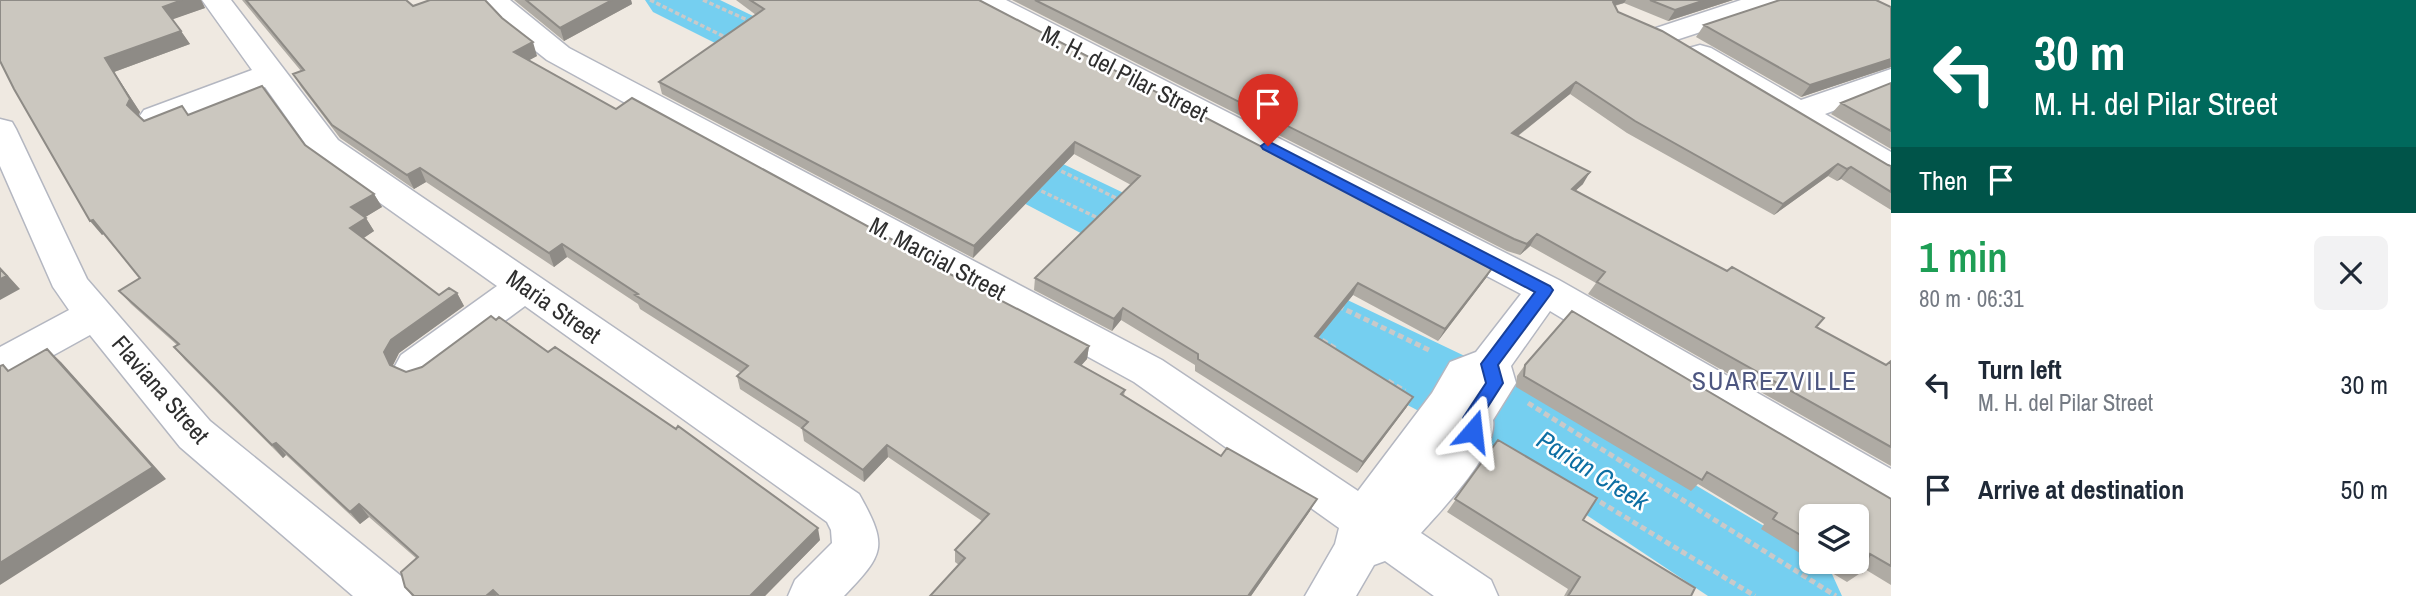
<!DOCTYPE html>
<meta charset="utf-8">
<style>
:root{--surface:#fff;--page:#f2f2f3;--text:#1f2937;--muted:#747a83}
body{margin:0;font-family:"Archivo Narrow",sans-serif;background:var(--page);color:var(--text);height:100vh;display:flex;flex-direction:column;font-size:26px;white-space:nowrap}
*{box-sizing:border-box;margin:0}
p{font-size:23px;color:var(--muted)}
.icon{flex:none;width:38px;height:38px;fill:none;stroke:currentColor;stroke-width:2;stroke-linecap:round;stroke-linejoin:round}
.map{position:relative;flex:1;overflow:hidden}
.sheet{display:flex;flex-direction:column;background:var(--surface);width:525px}
.sheet>*{flex:none}
.banner{background:#00695c;color:#fff;overflow:hidden}
.controls{position:absolute;left:1799px;top:504px;display:grid;gap:14px}
.controls a{display:grid;place-items:center;width:70px;height:70px;border-radius:10px;background:var(--surface);box-shadow:0 2px 5px #0004;font-size:35px}
.pin{position:absolute;display:grid;place-items:center;width:60px;height:60px;color:#fff;margin:-72px -30px;border-radius:50% 50% 50% 0;rotate:-45deg;box-shadow:0 0 7px #0007}
.pin .icon{rotate:45deg}
.me{position:absolute;width:77px;margin:-38px;rotate:17deg;stroke-linejoin:round;filter:drop-shadow(0 0 5px #0008)}
.turn{display:flex;align-items:center;gap:24px;height:147px;padding:0 28px;font-size:32px}
.turn .icon{width:91px;height:91px;stroke-width:2.5}
.turn b{display:block;font-size:49px;line-height:60px}
.then{display:flex;align-items:center;height:66px;padding:0 28px;background:#0003;gap:14px;font-size:26px}
.round{display:grid;place-items:center;flex:none;width:74px;height:74px;border-radius:10px;background:var(--page)}
.head{display:flex;align-items:center;justify-content:space-between;height:119px;padding:0 28px}
h1{font-size:42px;font-weight:600;line-height:52px;color:#1e9e55}
ul{padding:0;list-style:none}
li{display:flex;align-items:center;gap:21px;height:105px;padding:0 28px}
li div{flex:1}
li b{display:block;font-size:26px}
li em{font-style:normal}
main{display:flex;flex:1;min-height:0}
.map>svg:first-child{display:block}
.lines{fill:none;stroke-linecap:round;stroke-linejoin:round}
.river{fill:#75cff0;fill-rule:evenodd}
.minor-casing{stroke:#b4b7c1;stroke-width:3}
.path-far1{stroke:#c9c9c9;stroke-width:3.5;stroke-dasharray:4.5 2.5;stroke-linecap:butt}
.path{stroke:#c9c9c9;stroke-width:5;stroke-dasharray:6 3.5;stroke-linecap:butt}
.minor{fill:#fff;fill-rule:evenodd}
.wall{fill:#afaba4}
.shaded-wall{fill:#8e8b86}
.building{fill:#cbc7bf;stroke:#8e8b86;stroke-width:2}
.route{fill:#2563eb;stroke:#184099;stroke-width:2}
.labels{text-anchor:middle;dominant-baseline:central;stroke-width:5;stroke-linejoin:round;paint-order:stroke}
.street-label{font-size:24px;fill:#2e2e2e;stroke:#fff}
.neighbourhood-label{font-size:26px;letter-spacing:2px;fill:#4d5680;stroke:#fff}
.water-label{font-size:26px;font-style:italic;fill:#0d6fa3;stroke:#fff}
</style>
<main>
<div class="map">
<svg width="1891" height="596" viewBox="0 0 1891 596">
<rect width="100%" height="100%" fill="#efe9e1"/>
<g class="lines">
<path class="river" d="M645 0H720L853 64 863 77 853 90 831 96 809 90 653 12Z
M947 114 971 120 1536 390 1811 554V562L1827 563 1842 596H1708L1474 440 923 150 913 135 923 120Z"/>
<defs>
<path id="minor" d="M202 0H231L338 140 859 494C889 547 884 554 844 596H788L795 580 832 543 831 530 827 522 525 306 429 377 415 382 401 377 395 366 401 355 497 286 314 156 265 87 166 124 155 127 144 124 139 117 144 110 252 70Z
M480 0H510L569 48 1162 360 1358 491 1432 393 1450 362 1476 352 1521 294 974 6 970 0H1006L1559 280 1891 469V512L1875 506 1550 311 1511 366 1516 383 1493 420C1498 453 1442 509 1421 533L1491 580 1498 596H1434L1385 561 1374 565 1356 596H1305L1335 544 1339 528 1134 382 547 60 508 29Z
M1741 0H1784L1780 6 1676 40 1666 43 1656 40 1651 34 1656 28Z
M1700 45 1711 48 1801 100 1891 69V89L1825 114 1891 152V178L1879 175 1689 60 1685 54 1689 48Z
M0 119 12 122 16 129 87 279 210 421 406 580 413 596H353L180 447 90 335 14 377 0 382V347L69 310 53 287 0 166Z"/>
</defs>
<use href="#minor" class="minor-casing"/>
<path class="path-far1" d="M650 0 729 39
M703 0 754 23
M1055 168 1122 201
M1035 188 1100 219"/>
<path class="path" d="M1338 306 1431 351
M1314 335 1336 349
M1388 381 1405 391
M1528 403 1836 596
M1592 497 1755 596"/>
<use href="#minor" class="minor"/>
</g>
<path class="wall" d="M0 0H201L205 8 172 19 190 44 114 72 140 112 138 116 144 121 188 115 305 145 374 194 382 207 365 217 374 231 363 238 439 295 457 293 464 306 399 353 393 365 394 367 406 372 548 352 820 540 765 596H412L405 587 417 559 369 517 360 524 286 455 283 458 185 360 174 347 177 345 131 304 119 291 140 278 104 234 102 235Z
M242 0H406L413 6 537 56 528 60 616 109 948 273 1089 346 1087 359 1081 365 1125 390 1124 396 1310 511 1251 596H930L959 565 955 562V550L982 521 888 457 864 482 804 441 802 429 740 389 737 376 741 373 640 309 638 304 567 257 554 267 426 182 414 189 340 138 301 87 293 74 301 71Z
M514 0H631L632 4 564 41Z
M736 0H979L1493 267 1486 278 1438 341 1353 295 1318 338 1413 397 1406 408 1357 473 1195 371V365L1121 320 1112 331 1034 290 1035 278 1131 185 1074 154 973 258 662 94 659 82 756 15Z
M1012 0H1733L1668 21 1624 3 1615 6 1618 12 1888 165 1891 166V210L1841 179 1837 181 1828 176 1774 215 1627 133 1570 94 1518 136 1583 184 1575 191 1816 327 1886 365 1891 361V466L1588 294 1596 283 1530 246 1520 255 1507 251Z
M1891 7V67L1801 97 1696 37 1704 25Z
M1891 83V149L1831 114 1841 103Z
M1525 365 1891 499V585L1863 568 1862 572 1847 582 1814 562H1857L1811 516V560L1761 529 1764 524 1698 484 1691 491 1516 387 1517 376Z
M1498 440 1583 520 1691 596H1564L1568 589 1447 512Z"/>
<path class="shaded-wall" d="M182 0H201L205 8 171 20 163 7Z
M612 0H631L632 4 564 41 560 28Z
M1615 0H1626L1624 3 1612 6 1607 14Z
M1705 0H1733L1668 21 1675 10Z
M181 31 190 44 114 72 140 112 137 119 127 105 105 58Z
M533 42 537 56 519 66 514 52Z
M1891 59V67L1801 97 1810 85Z
M1576 82 1570 94 1506 145 1512 133Z
M1075 142 1074 154 973 258 974 246Z
M1838 164 1828 176 1774 215 1783 204Z
M1851 167 1841 179 1837 181 1847 169Z
M420 168 426 182 414 189 407 175Z
M1590 172 1583 184 1564 201 1572 189Z
M374 194 382 207 359 221 351 207Z
M366 218 374 231 358 242 350 228Z
M93 220 104 233 102 235 90 221Z
M1537 234 1530 246 1520 255 1527 244Z
M562 244 567 257 554 267 549 253Z
M0 267 20 289 0 300Z
M1493 267 1486 278 1438 341 1445 329Z
M1358 283 1353 295 1310 348 1315 336Z
M457 293 464 306 399 353 393 365 399 378 390 365 384 352 391 340Z
M1123 308 1121 320 1112 331 1114 319Z
M1089 346 1087 359 1073 375 1075 362Z
M47 349 61 362 166 479 0 585V563Z
M1413 397 1406 408 1357 473 1363 462Z
M276 443 286 455 283 458 272 445Z
M887 445 888 457 864 482 863 470Z
M1317 499 1310 511 1251 596H1248Z
M359 504 369 517 360 524 350 512Z
M818 528 820 540 765 596H750Z
M493 590 497 596H486Z"/>
<path class="building" d="M0 0H182L163 7 181 31 105 58 130 99 127 105 144 121 182 106 188 115 262 86 305 145 374 194 351 207 366 218 350 228 439 295 449 288 457 293 391 340 384 352 390 365 406 372 422 367 491 316 496 320 499 317 548 352 555 347 676 429 678 426 818 528 750 596H499L493 590 486 596H414L405 587 401 572 418 557 359 504 350 512 276 443 272 445 174 347 179 344 119 291 140 278 93 220 90 221 14 89 0 61Z
M246 0H406L413 6 430 0H485L502 18 533 42 514 52 616 109 632 98 948 270 946 272 1089 346 1075 362 1125 390 1121 394 1221 456 1227 448 1317 499 1248 596H930L965 558 955 550 989 514 887 445 863 470 802 428 808 422 737 376 748 366 635 295 638 294 562 244 549 253 420 168 407 175 332 125 293 74 304 70Z
M526 0H612L560 28Z
M750 0H979L1493 267 1445 329 1358 283 1315 336 1413 397 1363 462 1198 359V354L1123 308 1114 319 1035 278 1140 176 1075 142 974 246 659 82 764 9Z
M1035 0H1615L1613 2 1618 12 1662 31 1888 165 1891 166V192L1851 167 1847 169 1838 164 1783 204 1635 121 1576 82 1512 133 1590 172 1572 189 1727 271 1732 267 1824 318 1816 327 1886 365 1891 361V447L1597 282 1605 272 1537 234 1527 244 1514 239Z
M1650 0H1705L1675 10Z
M1780 0H1876L1891 7V59L1810 85 1704 25Z
M1891 83V131L1841 103Z
M0 269 7 276 0 279Z
M1572 311 1891 499V566L1870 554 1862 572 1845 562H1857V516H1811V541L1773 519 1777 513 1707 472 1702 480 1524 376 1525 365Z
M47 349 153 467 0 563V366L3 365 8 371Z
M1498 440 1597 498 1583 520 1695 588 1691 596H1568L1580 577 1455 499Z"/>
<path class="route" d="M1268 141 1550 286 1553 290 1550 295 1498 365 1503 383 1480 419 1482 431 1479 437 1473 439 1467 437 1463 418 1486 383 1481 364 1535 292 1263 149 1261 146Z"/>
<g class="labels">
<g class="street-label">
<text transform="translate(1125 73) rotate(27)">M. H. del Pilar Street</text>
<text transform="translate(938 258) rotate(28)">M. Marcial Street</text>
<text transform="translate(554 306) rotate(35)">Maria Street</text>
<text transform="translate(161 389) rotate(49)">Flaviana Street</text>
</g>
<g class="neighbourhood-label">
<text x="1775" y="380">SUAREZVILLE</text>
</g>
<g class="water-label">
<text transform="translate(1593 470) rotate(32)">Parian Creek</text>
</g>
</g>
</svg>
<div class="controls">
<a><svg class="icon" aria-label="layers" viewBox="0 0 24 24"><path d="M12 4l9 5-9 5-9-5zM3 14l9 5 9-5"/></svg></a>
</div>
<div class="pin" style="left:1268px;top:146px;background:#d93025"><svg class="icon" aria-label="arrive" viewBox="0 0 24 24"><path d="M6 21V4h12l-3 4 3 4H6"/></svg></div>
<svg class="me" style="left:1473px;top:431px" viewBox="-20 -20 40 40"><path d="M0-17L14 15 0 8-14 15z" fill="#2563eb" stroke="#fff" stroke-width="4"/></svg>
</div>
<section class="sheet">
<div class="banner">
<div class="turn"><svg class="icon" aria-label="left" viewBox="0 0 24 24"><path d="M17 20v-9H6M10 6l-5 5 5 5"/></svg><div><b>30 m</b>M. H. del Pilar Street</div></div>
<div class="then">Then<svg class="icon" aria-label="arrive" viewBox="0 0 24 24"><path d="M6 21V4h12l-3 4 3 4H6"/></svg></div>
</div>
<div class="head"><div><h1>1 min</h1><p>80 m · 06:31</p></div><a class="round"><svg class="icon" aria-label="close" viewBox="0 0 24 24"><path d="M6 6l12 12M18 6L6 18"/></svg></a></div>
<ul>
<li><svg class="icon" aria-label="left" viewBox="0 0 24 24"><path d="M17 20v-9H6M10 6l-5 5 5 5"/></svg><div><b>Turn left</b><p>M. H. del Pilar Street</p></div><em>30 m</em></li>
<li><svg class="icon" aria-label="arrive" viewBox="0 0 24 24"><path d="M6 21V4h12l-3 4 3 4H6"/></svg><div><b>Arrive at destination</b></div><em>50 m</em></li>
</ul>
</section>
</main>
